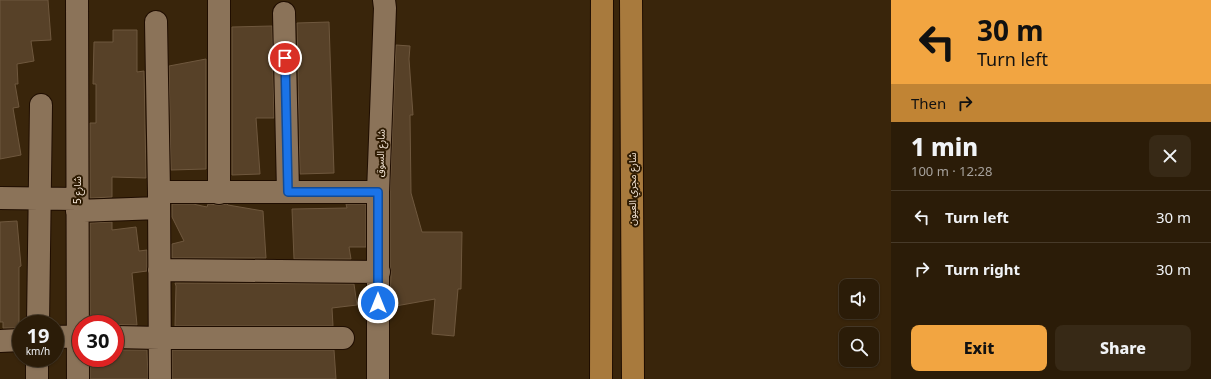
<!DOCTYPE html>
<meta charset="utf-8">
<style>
:root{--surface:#2b1c08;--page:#372916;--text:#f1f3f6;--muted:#a6a19c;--line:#473a29;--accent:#f2a541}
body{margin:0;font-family:"Noto Sans","Noto Sans Arabic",sans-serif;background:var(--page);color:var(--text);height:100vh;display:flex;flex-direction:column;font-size:15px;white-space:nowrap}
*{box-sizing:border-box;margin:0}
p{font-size:13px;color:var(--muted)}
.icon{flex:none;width:22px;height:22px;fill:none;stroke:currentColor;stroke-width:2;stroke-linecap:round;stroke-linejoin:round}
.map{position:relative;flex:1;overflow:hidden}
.drawer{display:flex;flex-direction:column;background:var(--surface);width:320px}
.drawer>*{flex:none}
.hud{background:#f2a541;color:#111;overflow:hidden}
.buttons{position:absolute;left:839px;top:279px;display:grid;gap:8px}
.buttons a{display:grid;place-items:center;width:40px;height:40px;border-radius:8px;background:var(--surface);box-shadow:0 1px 3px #0004,0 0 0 1px var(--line);font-size:20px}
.speed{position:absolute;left:12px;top:315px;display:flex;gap:8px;font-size:20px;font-weight:700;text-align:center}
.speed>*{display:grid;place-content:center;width:52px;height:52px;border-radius:50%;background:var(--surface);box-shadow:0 1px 3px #0004,0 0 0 1px var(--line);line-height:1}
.speed small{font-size:10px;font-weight:400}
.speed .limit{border:6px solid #d22;background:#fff;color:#111}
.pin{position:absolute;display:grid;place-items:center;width:34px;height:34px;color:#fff;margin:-17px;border:2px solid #fff;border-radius:50%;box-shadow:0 1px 4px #0007}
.me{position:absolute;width:44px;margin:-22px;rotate:0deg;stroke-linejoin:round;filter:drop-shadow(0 0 3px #0008)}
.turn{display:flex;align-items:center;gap:14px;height:84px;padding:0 20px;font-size:18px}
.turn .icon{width:52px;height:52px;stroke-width:2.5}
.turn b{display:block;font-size:28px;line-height:34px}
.then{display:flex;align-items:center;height:38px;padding:0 20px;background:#0003;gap:8px;font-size:15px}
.round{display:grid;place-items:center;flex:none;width:42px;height:42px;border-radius:8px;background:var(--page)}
.summary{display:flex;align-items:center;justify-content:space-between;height:68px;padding:0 20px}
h1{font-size:24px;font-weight:800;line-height:30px}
.button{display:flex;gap:8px;margin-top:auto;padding:8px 20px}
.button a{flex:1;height:46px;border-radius:8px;background:var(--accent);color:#111;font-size:16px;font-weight:800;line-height:46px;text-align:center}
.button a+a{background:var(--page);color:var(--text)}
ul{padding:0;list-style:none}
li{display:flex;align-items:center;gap:12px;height:52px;padding:0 20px;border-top:1px solid var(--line)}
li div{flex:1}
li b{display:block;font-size:15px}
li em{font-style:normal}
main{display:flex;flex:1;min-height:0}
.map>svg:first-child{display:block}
.building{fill:#574128;stroke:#6f583e}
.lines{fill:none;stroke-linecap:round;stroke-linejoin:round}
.minor-casing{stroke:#1f0d00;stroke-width:24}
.primary-casing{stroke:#1f0d00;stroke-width:24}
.minor{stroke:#8b7359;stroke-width:22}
.primary{stroke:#a87a3d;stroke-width:22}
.route-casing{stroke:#114b97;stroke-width:10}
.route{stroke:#1a73e8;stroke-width:7}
.labels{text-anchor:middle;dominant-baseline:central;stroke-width:4;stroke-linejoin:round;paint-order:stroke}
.street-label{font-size:10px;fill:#f6e8da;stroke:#2e1b02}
</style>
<main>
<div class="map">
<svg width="891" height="379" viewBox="0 0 891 379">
<rect width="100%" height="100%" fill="#39250b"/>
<path class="building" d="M0 0H48L51 40 31 41 34 61 17 64 18 84H15L19 107 13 108 21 155 0 159Z
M329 22 334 173 300 174 297 23Z
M272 26 274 118H256L260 174 232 175V27Z
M113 30H137V72L144 71 146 178 112 177V197L90 198V123H96V84H93L94 42H113Z
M396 45 410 46 409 59 413 115H410L411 193 422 232H462L461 289H458L454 336 432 334 435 299 390 307 391 272 390 268V192Z
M206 59V169L171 170 169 66Z
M172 204H193L207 207 208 204 219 205 227 204 228 205 263 211 266 258H172V244L184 241 172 217Z
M346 204H366V247H349L351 259H294L292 209 347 208Z
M17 221 21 266 19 267V328H3V322H0V222Z
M112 222V230L136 227 139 251 147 250V271L132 273 137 325 90 324V223Z
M175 283 354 284 357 305 332 308 333 326H175L176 286Z
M115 350H147L148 379H90V358H115Z
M172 350H334L336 379H172Z"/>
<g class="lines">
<defs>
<path id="minor" d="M77 0 78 379
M219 0V193
M284 13 288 192
M156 22 159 192 160 379
M159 192H378
M0 198 77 199
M77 211 159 208
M159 270 379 272
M38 324 41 105
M55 337 81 336
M115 337 160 338H343
M0 341 21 340
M37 379V358
M378 379V192L385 8 384 0"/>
<path id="primary" d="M631 0 633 379
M601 379 602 0"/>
</defs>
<use href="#minor" class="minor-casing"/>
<use href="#primary" class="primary-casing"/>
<use href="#minor" class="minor"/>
<use href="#primary" class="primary"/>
</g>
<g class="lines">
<defs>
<path id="route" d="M285 58 288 192H378V303"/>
</defs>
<use href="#route" class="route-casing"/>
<use href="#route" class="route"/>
</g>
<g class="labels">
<g class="street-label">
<text transform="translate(380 153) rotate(-88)">شارع السوق</text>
<text transform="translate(632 189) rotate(-90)">شارع مجري العيون</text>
<text transform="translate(77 190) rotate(-90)">شارع 5</text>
</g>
</g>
</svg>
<div class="buttons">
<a><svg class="icon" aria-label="sound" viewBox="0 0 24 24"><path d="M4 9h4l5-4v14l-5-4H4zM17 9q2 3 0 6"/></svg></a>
<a><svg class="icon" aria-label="search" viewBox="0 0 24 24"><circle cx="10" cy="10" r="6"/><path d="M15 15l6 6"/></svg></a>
</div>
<div class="speed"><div>19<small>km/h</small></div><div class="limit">30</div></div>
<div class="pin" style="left:285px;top:58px;background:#d93025"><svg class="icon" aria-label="arrive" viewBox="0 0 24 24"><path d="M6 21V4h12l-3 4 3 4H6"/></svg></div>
<svg class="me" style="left:378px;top:303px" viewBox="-20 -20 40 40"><circle r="17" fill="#1a73e8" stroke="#fff" stroke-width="3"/><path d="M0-11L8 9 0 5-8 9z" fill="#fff"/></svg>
</div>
<section class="drawer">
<div class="hud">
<div class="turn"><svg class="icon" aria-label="left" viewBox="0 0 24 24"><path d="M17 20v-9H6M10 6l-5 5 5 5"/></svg><div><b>30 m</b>Turn left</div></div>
<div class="then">Then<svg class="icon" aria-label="right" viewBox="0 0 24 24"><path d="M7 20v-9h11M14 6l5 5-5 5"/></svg></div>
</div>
<div class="summary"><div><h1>1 min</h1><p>100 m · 12:28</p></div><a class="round"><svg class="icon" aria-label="close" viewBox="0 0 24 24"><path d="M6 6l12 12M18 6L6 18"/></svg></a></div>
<ul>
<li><svg class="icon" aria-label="left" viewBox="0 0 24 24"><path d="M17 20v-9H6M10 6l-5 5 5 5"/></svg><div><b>Turn left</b></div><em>30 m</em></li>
<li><svg class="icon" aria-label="right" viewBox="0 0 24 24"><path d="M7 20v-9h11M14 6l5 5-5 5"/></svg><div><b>Turn right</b></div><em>30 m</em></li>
</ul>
<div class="button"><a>Exit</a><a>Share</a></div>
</section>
</main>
